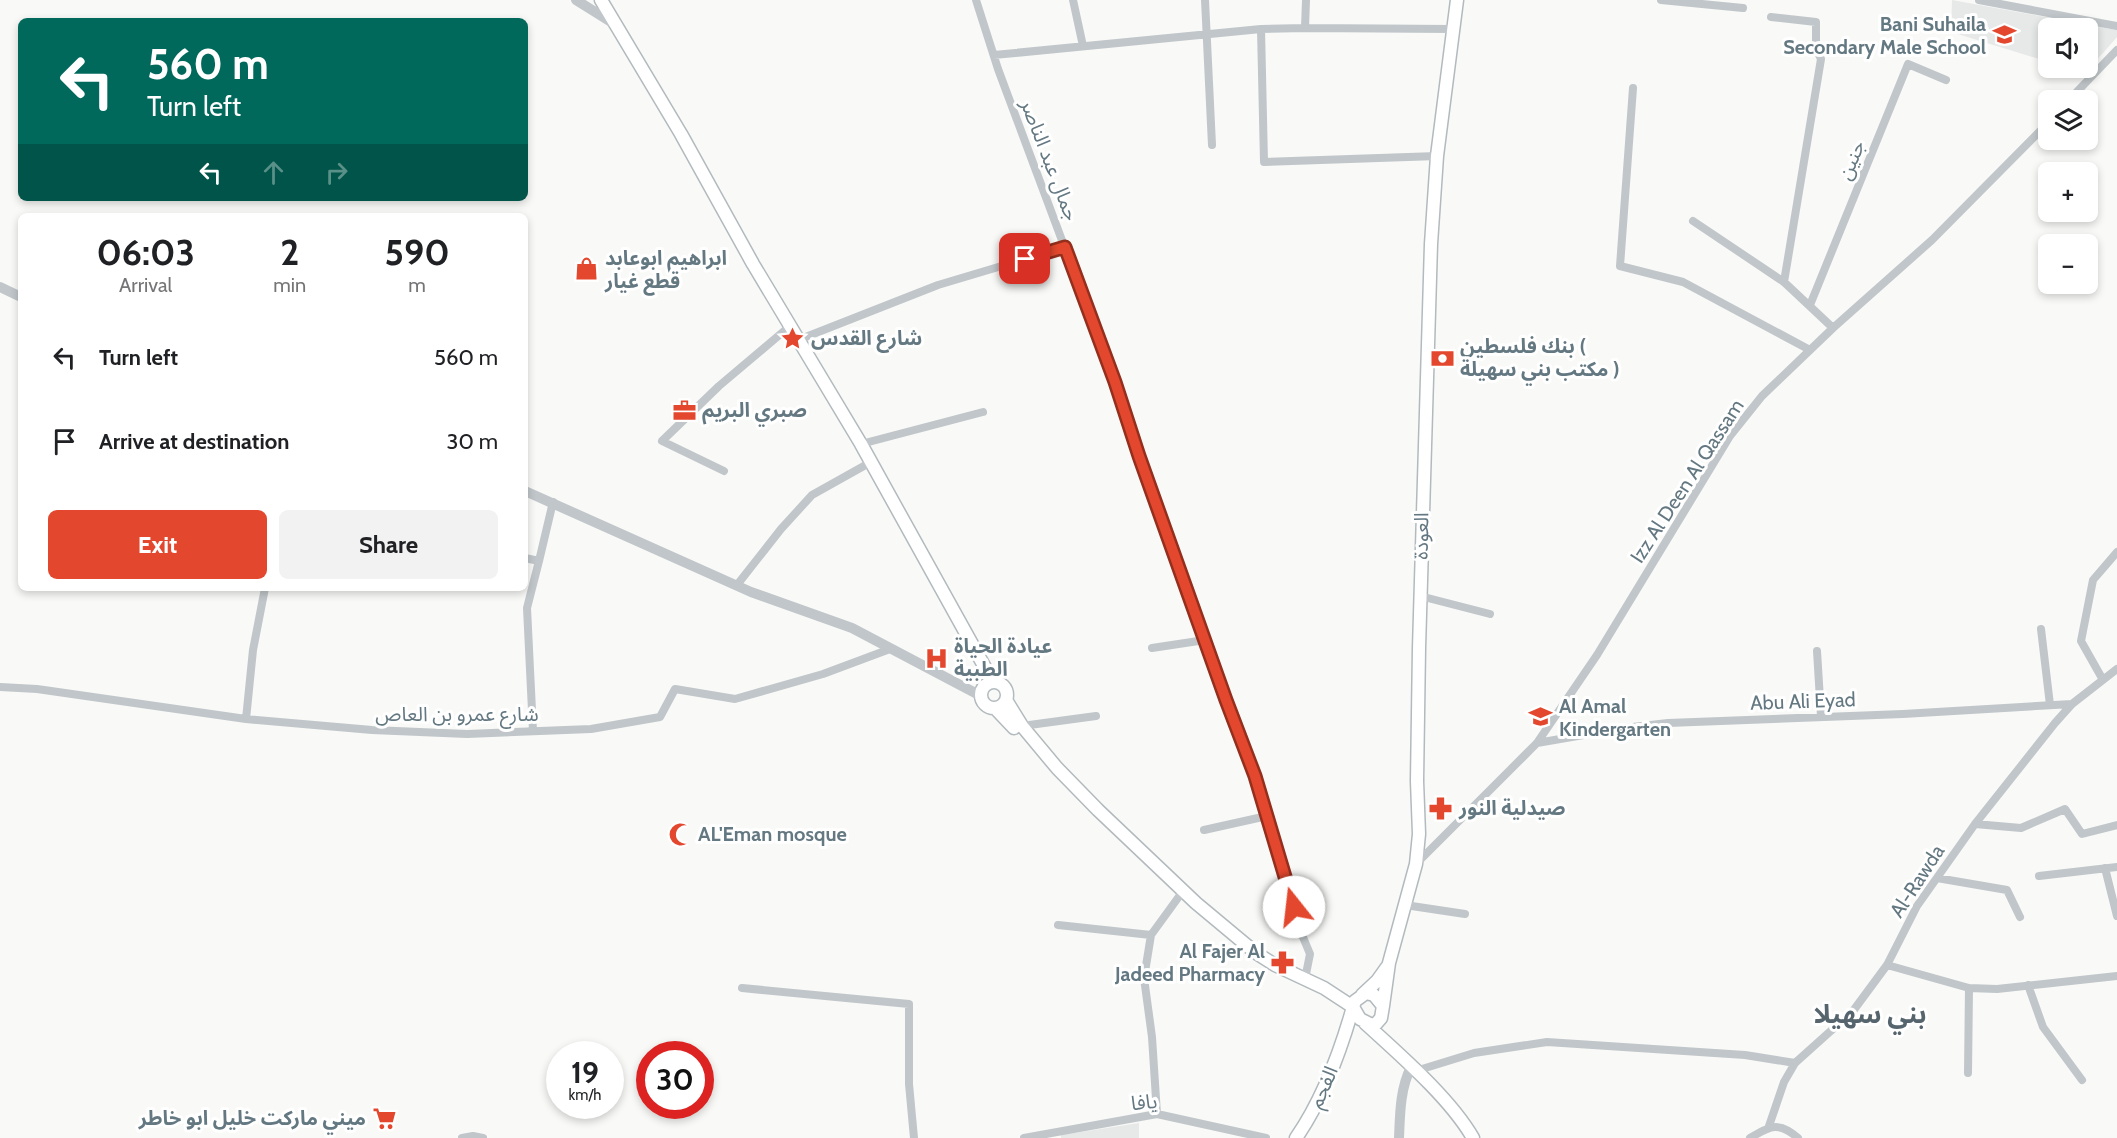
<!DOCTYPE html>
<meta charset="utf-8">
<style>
:root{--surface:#fff;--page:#f2f2f2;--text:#202124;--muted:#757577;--accent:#e3472d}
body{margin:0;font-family:Cabin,"Noto Sans Arabic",sans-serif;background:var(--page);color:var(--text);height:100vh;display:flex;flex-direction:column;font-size:22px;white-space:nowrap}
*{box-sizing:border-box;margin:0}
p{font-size:20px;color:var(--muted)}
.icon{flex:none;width:33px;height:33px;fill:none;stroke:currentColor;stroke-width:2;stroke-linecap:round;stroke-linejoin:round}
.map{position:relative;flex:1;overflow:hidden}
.panel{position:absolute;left:18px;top:213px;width:510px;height:378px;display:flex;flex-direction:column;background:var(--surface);border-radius:9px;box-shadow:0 3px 9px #0003}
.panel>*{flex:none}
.top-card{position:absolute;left:18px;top:18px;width:510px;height:183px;border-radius:9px;box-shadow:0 3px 9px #0003;background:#00695c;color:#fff;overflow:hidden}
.buttons{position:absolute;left:2038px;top:18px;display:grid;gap:12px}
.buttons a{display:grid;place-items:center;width:60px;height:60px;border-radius:9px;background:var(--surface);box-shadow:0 3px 9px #0003;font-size:30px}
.speed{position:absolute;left:546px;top:1041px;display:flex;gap:12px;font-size:30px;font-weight:700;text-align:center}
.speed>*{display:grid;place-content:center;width:78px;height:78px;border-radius:50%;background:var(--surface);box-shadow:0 3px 9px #0003;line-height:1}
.speed small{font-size:15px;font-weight:400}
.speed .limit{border:9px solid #d22;background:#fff;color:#111}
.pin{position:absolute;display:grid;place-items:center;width:51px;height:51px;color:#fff;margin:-26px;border-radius:12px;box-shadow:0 3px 9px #0006}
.me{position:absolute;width:66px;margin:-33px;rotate:344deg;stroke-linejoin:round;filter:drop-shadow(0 0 4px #0008)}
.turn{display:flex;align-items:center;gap:21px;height:126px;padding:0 30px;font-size:27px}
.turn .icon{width:78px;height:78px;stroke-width:2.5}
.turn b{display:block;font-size:42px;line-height:51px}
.lanes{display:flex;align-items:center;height:57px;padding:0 30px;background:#0003;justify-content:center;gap:30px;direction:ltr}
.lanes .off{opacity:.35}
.eta{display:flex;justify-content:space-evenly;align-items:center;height:102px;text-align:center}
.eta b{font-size:36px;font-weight:700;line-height:42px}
.primary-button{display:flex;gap:12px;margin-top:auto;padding:12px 30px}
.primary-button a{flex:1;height:69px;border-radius:9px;background:var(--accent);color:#fff;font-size:24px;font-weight:700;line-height:69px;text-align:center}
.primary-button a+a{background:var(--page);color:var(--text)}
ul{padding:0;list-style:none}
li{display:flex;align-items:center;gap:18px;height:84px;padding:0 30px}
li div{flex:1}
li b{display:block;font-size:22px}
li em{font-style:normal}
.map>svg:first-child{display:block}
.built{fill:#e7e9e8}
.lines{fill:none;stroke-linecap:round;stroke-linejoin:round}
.secondary-casing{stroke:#b2babe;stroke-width:15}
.minor{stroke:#c0c6c9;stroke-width:8}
.tertiary{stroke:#c0c6c9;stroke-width:10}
.secondary{stroke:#fff;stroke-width:12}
.route-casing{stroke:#942e1d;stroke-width:15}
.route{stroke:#e3472d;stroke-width:10}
.labels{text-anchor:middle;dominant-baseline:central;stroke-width:6;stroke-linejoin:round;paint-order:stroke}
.poi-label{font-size:20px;font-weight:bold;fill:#647882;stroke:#fff;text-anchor:start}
.street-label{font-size:20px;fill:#647882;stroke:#fff}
.district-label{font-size:26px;font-weight:bold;fill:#56656d;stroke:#fff}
</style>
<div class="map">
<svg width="2117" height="1138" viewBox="0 0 2117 1138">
<rect width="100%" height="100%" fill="#f9f9f7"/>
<path class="built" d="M1952 0 2117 30V37L2103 53 2083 73 2065 68H2088V28H2049V62L1951 32Z
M1139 1123V1138H1061V1135Z"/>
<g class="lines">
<defs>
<path id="secondary" d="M601 0 681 134 753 264 861 444 993 682
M981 695a13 13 0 1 1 26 0a13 13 0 1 1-26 0Z
M1006 700 1022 726 1057 768 1098 810 1196 903 1256 953 1275 965 1324 988 1353 1007C1340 1053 1323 1099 1296 1138
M995 708 1014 728
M1366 993 1374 995 1383 1006 1381 1018 1374 1026 1360 1019 1353 1007 1355 1001Z
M1362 995 1377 981 1387 967
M1383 1006 1389 963 1416 864 1419 834 1417 781 1419 648 1431 244 1437 156 1457 0
M1365 1023C1400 1055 1450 1098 1473 1138"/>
</defs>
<use href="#secondary" class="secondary-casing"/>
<path class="minor" d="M976 0 998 69 1110 369 1139 456 1226 700 1255 776 1300 930 1310 954 1305 979
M1073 0 1083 46
M1205 0 1212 145
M1661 0 1743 8
M1979 0 2117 26
M1771 17 1816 22V48L1821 59 1784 282
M1305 28 1306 0
M1261 29 1264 162 1437 156
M994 55 1261 29 1305 28 1453 29
M1633 88 1620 266 1683 282 1810 350
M2069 100 2117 50
M1693 221 1784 282 1833 328
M1810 305 1908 64 1946 80
M798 340 938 285 1065 247
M861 444 983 412
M724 471 662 441 719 386 790 326
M525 558 539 561 553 502
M737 585 781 529 812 495 871 462
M1420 596 1490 614
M2041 629 2050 705
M1152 648 1205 640
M1817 651 1821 716
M2103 680 2081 641 2093 580 2117 552
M0 687 37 689 246 719 372 730 467 734 591 729 660 717 675 689 735 699 823 674 890 649
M246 719 253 650 265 588
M1022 726 1096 716
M533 731 527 608 539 561
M1537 743 1624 728 1668 723 1903 714 2072 704
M1975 824 2021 828 2065 809 2082 834 2117 825
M1204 830 1267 816
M1416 864 1537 743 1597 655 1730 436 1762 396 1833 328 1932 240 2049 122
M2105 868 2117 916
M2039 876 2117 867
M1937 878 2007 890 2020 917
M1405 905 1465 914
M1058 925 1151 935
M1887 965 1969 988 1997 989 2117 976
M2028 985 2043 1027 2082 1080
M742 988 909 1004V1084L914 1138
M1422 1069 1474 1053 1547 1042 1745 1055 1795 1063
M1968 1073 1969 988
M1157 1114 1152 1037 1144 978 1151 935 1183 891
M1769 1126 1784 1082 1795 1063 1853 1011 1887 965 1917 906 1975 824 2055 723 2072 704 2117 669
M462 1138 473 1136 483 1138
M1024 1138 1157 1114 1266 1138
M1750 1138C1770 1126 1779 1121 1798 1138"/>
<path class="tertiary" d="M576 0 616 25
M0 287 21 297
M525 491 751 592 852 628 981 696
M1399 1138C1400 1114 1400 1089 1411 1067"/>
<use href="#secondary" class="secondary"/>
</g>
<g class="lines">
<defs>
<path id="route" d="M1025 259 1065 247 1115 382 1139 456 1226 700 1255 776 1294 907"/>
</defs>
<use href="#route" class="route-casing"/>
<use href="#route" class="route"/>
</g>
<defs>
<symbol id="school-bare" viewBox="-9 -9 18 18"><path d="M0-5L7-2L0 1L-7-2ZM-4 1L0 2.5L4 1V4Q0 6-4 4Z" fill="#e3472d" stroke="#fff" stroke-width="2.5" paint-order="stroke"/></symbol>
<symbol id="shop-bare" viewBox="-9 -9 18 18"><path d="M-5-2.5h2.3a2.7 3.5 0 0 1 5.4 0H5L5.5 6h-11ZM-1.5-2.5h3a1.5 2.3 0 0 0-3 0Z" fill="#e3472d" stroke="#fff" stroke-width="2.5" paint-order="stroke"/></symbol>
<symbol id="sight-bare" viewBox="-9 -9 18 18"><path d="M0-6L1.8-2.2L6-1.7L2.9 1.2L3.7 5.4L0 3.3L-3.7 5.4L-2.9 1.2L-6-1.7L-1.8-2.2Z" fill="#e3472d" stroke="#fff" stroke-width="2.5" paint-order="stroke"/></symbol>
<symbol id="bank-bare" viewBox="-9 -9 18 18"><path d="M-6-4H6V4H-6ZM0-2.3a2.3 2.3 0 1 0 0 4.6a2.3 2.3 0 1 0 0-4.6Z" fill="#e3472d" stroke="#fff" stroke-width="2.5" paint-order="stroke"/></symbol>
<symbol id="office-bare" viewBox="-9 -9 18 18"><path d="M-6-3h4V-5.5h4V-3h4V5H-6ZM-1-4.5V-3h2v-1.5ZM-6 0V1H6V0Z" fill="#e3472d" stroke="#fff" stroke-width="2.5" paint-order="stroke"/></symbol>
<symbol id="hospital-bare" viewBox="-9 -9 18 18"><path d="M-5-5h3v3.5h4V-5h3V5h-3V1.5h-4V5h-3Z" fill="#e3472d" stroke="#fff" stroke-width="2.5" paint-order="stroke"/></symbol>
<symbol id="pharmacy-bare" viewBox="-9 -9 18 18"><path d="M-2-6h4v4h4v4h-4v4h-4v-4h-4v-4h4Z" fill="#e3472d" stroke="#fff" stroke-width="2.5" paint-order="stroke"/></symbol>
<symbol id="mosque-bare" viewBox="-9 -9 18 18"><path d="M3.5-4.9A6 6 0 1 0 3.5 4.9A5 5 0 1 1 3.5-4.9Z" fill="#e3472d" stroke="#fff" stroke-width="2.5" paint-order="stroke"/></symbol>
<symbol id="supermarket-bare" viewBox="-9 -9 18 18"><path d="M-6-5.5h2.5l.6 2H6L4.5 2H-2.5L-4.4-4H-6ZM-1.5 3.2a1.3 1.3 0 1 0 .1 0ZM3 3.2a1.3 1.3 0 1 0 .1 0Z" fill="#e3472d" stroke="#fff" stroke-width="2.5" paint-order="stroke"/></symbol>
</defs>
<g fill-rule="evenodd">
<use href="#school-bare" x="1988" y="18" width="33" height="33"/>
<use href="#shop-bare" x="570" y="252" width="33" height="33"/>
<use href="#sight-bare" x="776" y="322" width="33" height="33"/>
<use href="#bank-bare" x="1426" y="342" width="33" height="33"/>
<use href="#office-bare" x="668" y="394" width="33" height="33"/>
<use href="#hospital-bare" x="920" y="642" width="33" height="33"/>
<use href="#school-bare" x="1524" y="700" width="33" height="33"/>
<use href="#pharmacy-bare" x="1424" y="792" width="33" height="33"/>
<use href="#mosque-bare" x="664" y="818" width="33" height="33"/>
<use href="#pharmacy-bare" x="1266" y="946" width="33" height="33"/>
<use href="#supermarket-bare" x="368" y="1102" width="33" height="33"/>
</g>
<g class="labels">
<g class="poi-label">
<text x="1986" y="24" text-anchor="end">Bani Suhaila<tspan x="1986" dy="23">Secondary Male School</tspan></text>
<text x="605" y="258">ابراهيم ابوعابد<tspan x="605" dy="23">قطع غيار</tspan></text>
<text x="811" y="338">شارع القدس</text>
<text x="1460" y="346">بنك فلسطين (<tspan x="1460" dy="23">مكتب بني سهيلة )</tspan></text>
<text x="702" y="410">صبري البريم</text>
<text x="954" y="646">عيادة الحياة<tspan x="954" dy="23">الطبية</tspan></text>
<text x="1559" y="706">Al Amal<tspan x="1559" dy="23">Kindergarten</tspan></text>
<text x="1459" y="808">صيدلية النور</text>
<text x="698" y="834">AL'Eman mosque</text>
<text x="1265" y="951" text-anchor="end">Al Fajer Al<tspan x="1265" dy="23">Jadeed Pharmacy</tspan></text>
<text x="366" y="1118" text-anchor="end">ميني ماركت خليل ابو خاطر</text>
</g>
<g class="street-label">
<text transform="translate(1050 160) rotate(69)">جمال عبد الناصر</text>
<text transform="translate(1851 160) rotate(-68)">جنين</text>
<text transform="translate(1687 481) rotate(-57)">Izz Al Deen Al Qassam</text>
<text transform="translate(1421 536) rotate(-89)">العودة</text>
<text transform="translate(1803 701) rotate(-2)">Abu Ali Eyad</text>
<text x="457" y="714">شارع عمرو بن العاص</text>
<text transform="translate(1917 881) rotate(-57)">Al-Rawda</text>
<text transform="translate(1323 1087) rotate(-66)">الفجم</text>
<text transform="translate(1144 1102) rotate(-5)">يافا</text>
</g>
<g class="district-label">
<text x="1870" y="1014">بني سهيلا</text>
</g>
</g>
</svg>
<div class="buttons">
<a><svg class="icon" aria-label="sound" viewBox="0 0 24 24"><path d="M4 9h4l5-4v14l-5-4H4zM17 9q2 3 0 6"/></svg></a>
<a><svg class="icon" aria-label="layers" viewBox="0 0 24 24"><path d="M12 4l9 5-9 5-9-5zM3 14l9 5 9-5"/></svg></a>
<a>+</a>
<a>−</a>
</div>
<div class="speed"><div>19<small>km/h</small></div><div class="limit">30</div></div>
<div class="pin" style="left:1025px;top:259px;background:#d93025"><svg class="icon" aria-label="arrive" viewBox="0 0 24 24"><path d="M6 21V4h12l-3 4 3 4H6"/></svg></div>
<svg class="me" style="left:1294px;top:907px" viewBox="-20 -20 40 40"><circle r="19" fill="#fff"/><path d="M0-13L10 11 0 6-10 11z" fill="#e3472d"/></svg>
<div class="top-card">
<div class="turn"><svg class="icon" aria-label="left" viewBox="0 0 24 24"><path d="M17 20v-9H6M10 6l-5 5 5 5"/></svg><div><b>560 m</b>Turn left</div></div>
<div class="lanes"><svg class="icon" aria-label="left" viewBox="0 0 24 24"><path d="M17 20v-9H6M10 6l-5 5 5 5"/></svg><svg class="icon off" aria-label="ahead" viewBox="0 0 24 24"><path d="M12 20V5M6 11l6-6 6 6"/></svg><svg class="icon off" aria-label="right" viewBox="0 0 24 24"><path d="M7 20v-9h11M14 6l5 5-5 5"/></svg></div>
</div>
<section class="panel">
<div class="eta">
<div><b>06:03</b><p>Arrival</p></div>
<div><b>2</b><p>min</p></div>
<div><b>590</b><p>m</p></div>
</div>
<ul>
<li><svg class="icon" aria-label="left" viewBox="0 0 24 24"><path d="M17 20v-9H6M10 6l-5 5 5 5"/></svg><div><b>Turn left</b></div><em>560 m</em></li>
<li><svg class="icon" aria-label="arrive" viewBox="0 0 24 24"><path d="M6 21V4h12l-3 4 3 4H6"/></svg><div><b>Arrive at destination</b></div><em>30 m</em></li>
</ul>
<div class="primary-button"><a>Exit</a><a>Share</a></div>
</section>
</div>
